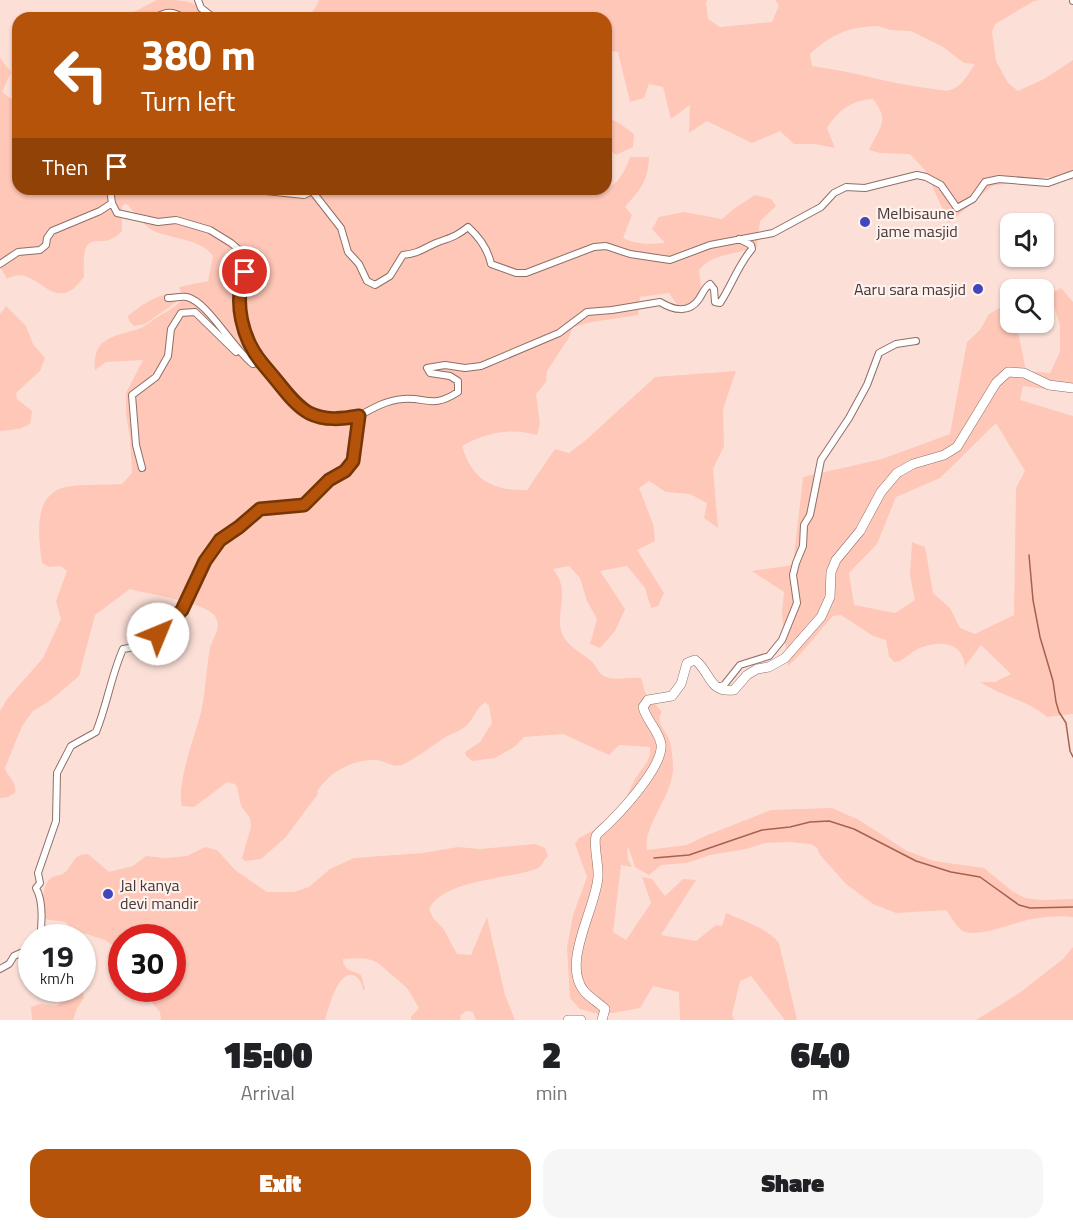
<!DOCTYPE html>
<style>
:root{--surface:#fff;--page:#f6f6f6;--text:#202124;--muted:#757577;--accent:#b45309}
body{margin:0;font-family:"Titillium Web",sans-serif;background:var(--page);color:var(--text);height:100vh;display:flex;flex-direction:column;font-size:22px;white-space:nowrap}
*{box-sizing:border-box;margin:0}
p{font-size:20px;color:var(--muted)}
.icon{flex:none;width:33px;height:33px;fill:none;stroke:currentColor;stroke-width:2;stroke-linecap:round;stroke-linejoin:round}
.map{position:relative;height:1020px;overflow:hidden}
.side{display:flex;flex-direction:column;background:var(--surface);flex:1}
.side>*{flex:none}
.top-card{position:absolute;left:12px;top:12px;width:600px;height:183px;border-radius:18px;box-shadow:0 2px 4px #0004;background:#b45309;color:#fff;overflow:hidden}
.tools{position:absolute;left:1000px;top:213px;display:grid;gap:12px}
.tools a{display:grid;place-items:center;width:54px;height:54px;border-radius:12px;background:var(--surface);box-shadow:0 2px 4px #0004;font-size:30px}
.speed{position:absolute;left:18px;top:924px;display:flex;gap:12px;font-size:30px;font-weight:700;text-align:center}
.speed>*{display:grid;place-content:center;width:78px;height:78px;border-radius:50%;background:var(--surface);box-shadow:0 2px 4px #0004;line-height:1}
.speed small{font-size:15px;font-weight:400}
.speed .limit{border:9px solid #d22;background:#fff;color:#111}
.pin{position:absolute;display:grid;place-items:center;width:51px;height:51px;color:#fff;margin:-26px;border:3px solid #fff;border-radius:50%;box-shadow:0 2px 6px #0007}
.me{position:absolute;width:66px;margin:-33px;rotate:45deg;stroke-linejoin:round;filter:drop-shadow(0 0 4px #0008)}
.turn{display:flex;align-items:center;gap:21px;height:126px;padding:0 30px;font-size:27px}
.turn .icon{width:78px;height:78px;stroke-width:2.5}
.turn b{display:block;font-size:42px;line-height:51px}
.then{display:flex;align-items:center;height:57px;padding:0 30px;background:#0003;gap:12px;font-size:22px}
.eta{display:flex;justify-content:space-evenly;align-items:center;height:102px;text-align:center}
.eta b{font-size:36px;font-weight:800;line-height:42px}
.cta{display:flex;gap:12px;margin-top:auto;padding:12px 30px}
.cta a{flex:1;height:69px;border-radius:18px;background:var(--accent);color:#fff;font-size:24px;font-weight:800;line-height:69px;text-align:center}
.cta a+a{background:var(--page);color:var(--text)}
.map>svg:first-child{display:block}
.green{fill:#fec7b7;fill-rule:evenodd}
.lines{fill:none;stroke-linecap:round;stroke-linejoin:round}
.stream{stroke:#a6624f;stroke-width:1.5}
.minor-casing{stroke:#8e6f67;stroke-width:8}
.secondary-casing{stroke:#8e6f67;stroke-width:10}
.minor{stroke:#fff;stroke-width:6}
.secondary{stroke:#fff;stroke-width:9}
.route-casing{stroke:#753606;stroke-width:15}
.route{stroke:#b45309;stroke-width:10}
.poi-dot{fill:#4246bb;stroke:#fff1ed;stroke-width:2}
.labels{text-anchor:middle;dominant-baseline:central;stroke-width:4.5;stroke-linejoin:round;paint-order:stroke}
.poi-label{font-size:16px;fill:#473935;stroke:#fff1ed;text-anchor:start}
</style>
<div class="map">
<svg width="1073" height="1020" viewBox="0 0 1073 1020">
<rect width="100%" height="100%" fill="#fce0d8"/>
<path class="green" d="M157 0C186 0 194 0 216 18H132L134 12Z
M319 0H708L706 2 708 19 720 27 772 22 779 5 775 0H1040L1034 1 995 24 992 32 996 61 1008 83 1018 91 1044 79 1073 60V180L1048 177 992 186 949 223 925 170 910 154 880 153 869 150C879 127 891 122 873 99 851 100 838 111 827 128L835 148 815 144H794L780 131 752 143 707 121 689 133 690 105 671 119 663 87 649 84 644 98 630 102 618 52 606 50V18H308L317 5ZM878 26 890 30 911 31 943 47 964 63 975 64C968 74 963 86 950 90 943 92 933 88 926 88 888 83 851 71 812 66L810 54C832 34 848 27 878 26Z
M0 58 11 72 2 92 14 101 18 100V189H591C613 193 623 177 630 157H649C648 182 641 188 625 207L632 215 623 238C637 245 649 244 665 243L652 229 659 217 684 212 722 219 735 208 755 195 771 199 776 206 760 221 757 247C749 248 746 250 738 252 723 256 709 257 699 270L701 287 696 303 678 306 669 293 640 297 638 315 592 322 573 327 568 339 547 371 546 382 536 394 540 424 537 435C512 427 484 433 462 446 472 480 493 491 527 490L555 449 569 453 586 440 655 377 736 371 723 409 724 446 713 469 718 528 704 518 707 503 690 494 666 492 649 481 639 488 653 524 655 541 637 550 664 593 658 606 651 608 645 588 627 566 600 571 625 609 615 631 600 648 590 644 597 619 587 601 580 578 569 566 553 569C568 588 560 601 560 622 560 642 576 649 590 660 598 666 597 675 609 678 619 680 631 677 641 678L645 692 662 712C654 722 667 731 670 742 672 750 673 762 673 770 671 798 643 826 647 850L687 845 705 836 771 810 832 808 859 820 907 851 934 861 984 868 1012 891 1025 898 1043 900 1073 899V917C1059 915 1041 917 1027 920 1011 924 978 938 963 931 956 927 951 916 946 910L896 913 873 904 846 884 820 855 817 848 811 844 789 842 765 843 746 849 710 855 687 863 661 865 649 875 635 867 629 849 627 848 628 859 632 867 621 865 613 932 626 940 651 903 642 877 652 879 665 896 683 879 696 880 661 935 696 941 716 925 722 926 726 913C744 921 767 928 779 943L797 1020H785L751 976 740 981 732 1014 734 1020H680L679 992 653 986 640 1008 601 1015 580 1009 570 998 567 948 573 915 587 877 575 844 579 838 596 829 625 800 635 779 647 762 650 755V747L619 745 609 755 563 734 524 737 514 747 495 758 472 761 466 756 465 752 480 742 492 723 489 706 485 702C477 708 474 717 468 724 463 730 452 733 444 738 431 747 420 755 406 763 394 770 387 761 376 760 352 759 330 772 317 791L318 794 285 838 261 859 245 861 242 858 251 827 250 818 241 806 237 787 235 784 227 782C216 791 204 799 194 807L182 806C176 784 195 736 201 712 206 691 206 669 210 648 213 637 224 625 213 614 202 602 148 594 130 589L95 615 79 676 51 700 33 711 22 726 5 768C8 778 17 781 15 793L8 797 0 798V711L7 699 43 658 61 619 56 601 67 571 61 566 49 567 42 563C39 539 32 498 62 488 76 484 106 485 122 484L132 473 130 437 126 414V393L143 360 106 362 95 370C92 335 116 337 141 328 145 326 149 323 153 320 166 311 172 311 183 298L179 287 208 281 213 256C201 239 174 239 156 232 145 228 135 213 128 205L124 204 122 207V231C100 256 81 219 84 277 80 281 76 288 70 291 47 303 32 263 7 279L0 267Z
M606 117 619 123 634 134 633 147 616 155 606 147Z
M1061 288 1073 302V393L1023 386 1020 400 1073 416V714L1047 717C1027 700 1001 696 980 682H995L1011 674 981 645 965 666C964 661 963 656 960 652 949 638 923 644 911 653 904 658 903 661 894 662L889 656 886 640 873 636 841 615 833 616C818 632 805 651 788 666L782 614 784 592 752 571 793 565 803 477 882 459 950 434 967 342 980 330 989 314 1005 305 1011 315V322L1014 323 1019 336 1026 371 1050 373 1060 352V325L1050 294ZM996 423 1025 471 1016 488 1014 615 975 634 960 628 950 608 933 593 925 547 912 542 910 576 915 600 895 613 854 605 849 573 877 544 896 497 940 478Z
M178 293 179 298 175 303 145 324 134 326 129 321 128 316C143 304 158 293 178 293Z
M6 306 26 326 33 344 45 358 40 371 16 393 17 399 32 411 30 424 19 429 0 431V314Z
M535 844 545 848 548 856C543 860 543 867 536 869 509 879 443 880 429 909L433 918 443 928 457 954 471 955 487 917 505 995 515 1020H476L473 1012 466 1011 460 1016 461 1020H411V1017L419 1008 407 988 378 963C368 957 355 958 343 959 343 971 353 970 361 975L365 989 363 990C362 985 360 977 353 975 337 972 329 1008 325 1020H161L160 1012 148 998 172 990V938L166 937 155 930 144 932 138 937 122 938 121 951 105 940 74 930 65 922 44 919C45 905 39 889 51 878 55 875 60 876 64 873 75 865 70 855 88 854L109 872 133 866 146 856 165 858 187 856 205 847 217 850 235 870 267 892H294L309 887 330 869 354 858 423 853 458 847 480 849Z
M1073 947V1020H976L1018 994 1063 959Z
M80 992 83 993 84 998 77 1008 73 1020H32L31 1007 40 1004 56 1006Z"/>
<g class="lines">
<path class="stream" d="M1029 555 1033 600 1040 637 1053 681 1056 702 1059 712 1066 723 1070 751 1073 757
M654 858 689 855 762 830 790 827 810 822 829 821 854 829 916 861 951 872 980 877 1019 905 1030 908 1073 907"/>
<defs>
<path id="minor" d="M198 0 201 8 214 18
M1073 0V1
M144 18H152
M155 18C166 11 173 11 184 18
M110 189 112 203 117 213 158 222 176 220 210 230 231 243 244 254 245 272 240 285 239 314 261 362 253 364C233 349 208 302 187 297 181 296 173 298 168 298
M247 189 304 195 312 191 310 189
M312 191 341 228 348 252 359 264 367 281 375 285 390 276 403 255C420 253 422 249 436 243 451 237 454 238 468 227 479 237 488 249 491 264L516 273H526L594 247 606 246 630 254 670 260 710 245 773 233 821 207 834 193 846 187 865 188 917 175 926 177 941 185 957 208 973 199 985 182 999 179 1048 183 1073 174
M0 264 18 252 40 250 46 245 47 238 52 231 100 211 112 203
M261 362C283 386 299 417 336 420 343 420 352 417 359 416
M142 468 136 445 132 395 156 377 168 356 171 329 181 313 195 312 236 352
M717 687 724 685 740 665 769 656 782 640 797 603 793 575 796 563 803 546 804 525 810 515 821 460 849 418 867 385 879 353 896 344 916 341
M40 938C42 923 44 902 36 888L40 883 38 873 56 821 57 773 71 746 96 732C107 705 111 676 123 649L147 645 182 610 205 561 220 540 239 527 260 509 304 505 329 480 345 471 353 461 359 416C373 408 387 400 403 399 427 397 432 409 458 392V381L450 376 430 373 427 368 445 365 465 368 481 366 559 333 587 312 612 310 660 302C673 310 689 314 699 299 703 293 704 288 710 284L714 289 715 302 720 303C732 285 738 265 752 249L751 245 739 239
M0 969 9 964 14 956 32 948"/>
<path id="secondary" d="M568 1020H581
M602 1020 605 1009C599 1003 590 998 584 991 561 963 596 908 598 877 599 866 593 843 596 836 599 831 608 825 612 820 626 806 664 764 661 744 659 731 646 720 643 707L648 700 672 696 681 684 687 663 695 660C711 672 708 693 734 690L747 675 757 669 769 667 785 658 821 617 830 597 831 572 836 560 860 531 881 492 897 473 913 464 944 455 957 447 996 383 1008 372 1024 373 1049 385 1073 388"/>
</defs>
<use href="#minor" class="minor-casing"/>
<use href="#secondary" class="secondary-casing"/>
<use href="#minor" class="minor"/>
<use href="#secondary" class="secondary"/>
</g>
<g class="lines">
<defs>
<path id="route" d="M158 634 182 610 205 561 220 540 239 527 260 509 304 505 329 480 345 471 353 461 359 416C342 419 325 421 309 413 296 406 286 392 277 381 272 375 267 369 262 363 242 339 233 301 245 272"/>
</defs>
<use href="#route" class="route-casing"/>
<use href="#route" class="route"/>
</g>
<g class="poi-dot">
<circle cx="865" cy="222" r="6"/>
<circle cx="978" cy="289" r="6"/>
<circle cx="108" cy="894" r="6"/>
</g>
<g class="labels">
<g class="poi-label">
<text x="877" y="213">Melbisaune<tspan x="877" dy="18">jame masjid</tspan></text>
<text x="966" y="289" text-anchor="end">Aaru sara masjid</text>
<text x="120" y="885">Jal kanya<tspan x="120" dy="18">devi mandir</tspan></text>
</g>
</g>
</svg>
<div class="tools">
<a><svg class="icon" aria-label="sound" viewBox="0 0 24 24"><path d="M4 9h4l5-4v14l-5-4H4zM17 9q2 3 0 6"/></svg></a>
<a><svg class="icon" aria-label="search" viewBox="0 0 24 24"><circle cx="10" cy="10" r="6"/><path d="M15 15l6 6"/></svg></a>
</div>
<div class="speed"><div>19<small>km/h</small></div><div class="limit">30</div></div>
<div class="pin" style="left:245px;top:272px;background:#d93025"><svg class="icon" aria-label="arrive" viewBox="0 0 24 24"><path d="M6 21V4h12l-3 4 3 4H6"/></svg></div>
<svg class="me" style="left:158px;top:634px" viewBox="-20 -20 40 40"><circle r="19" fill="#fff"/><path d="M0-13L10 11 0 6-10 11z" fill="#b45309"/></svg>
<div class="top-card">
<div class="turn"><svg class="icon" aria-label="left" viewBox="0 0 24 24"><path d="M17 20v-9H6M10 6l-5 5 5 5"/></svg><div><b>380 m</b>Turn left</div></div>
<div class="then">Then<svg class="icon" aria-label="arrive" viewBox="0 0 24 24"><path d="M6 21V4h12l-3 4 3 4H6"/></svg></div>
</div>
</div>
<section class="side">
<div class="eta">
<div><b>15:00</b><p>Arrival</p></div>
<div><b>2</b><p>min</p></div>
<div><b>640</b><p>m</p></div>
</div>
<div class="cta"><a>Exit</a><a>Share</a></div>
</section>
